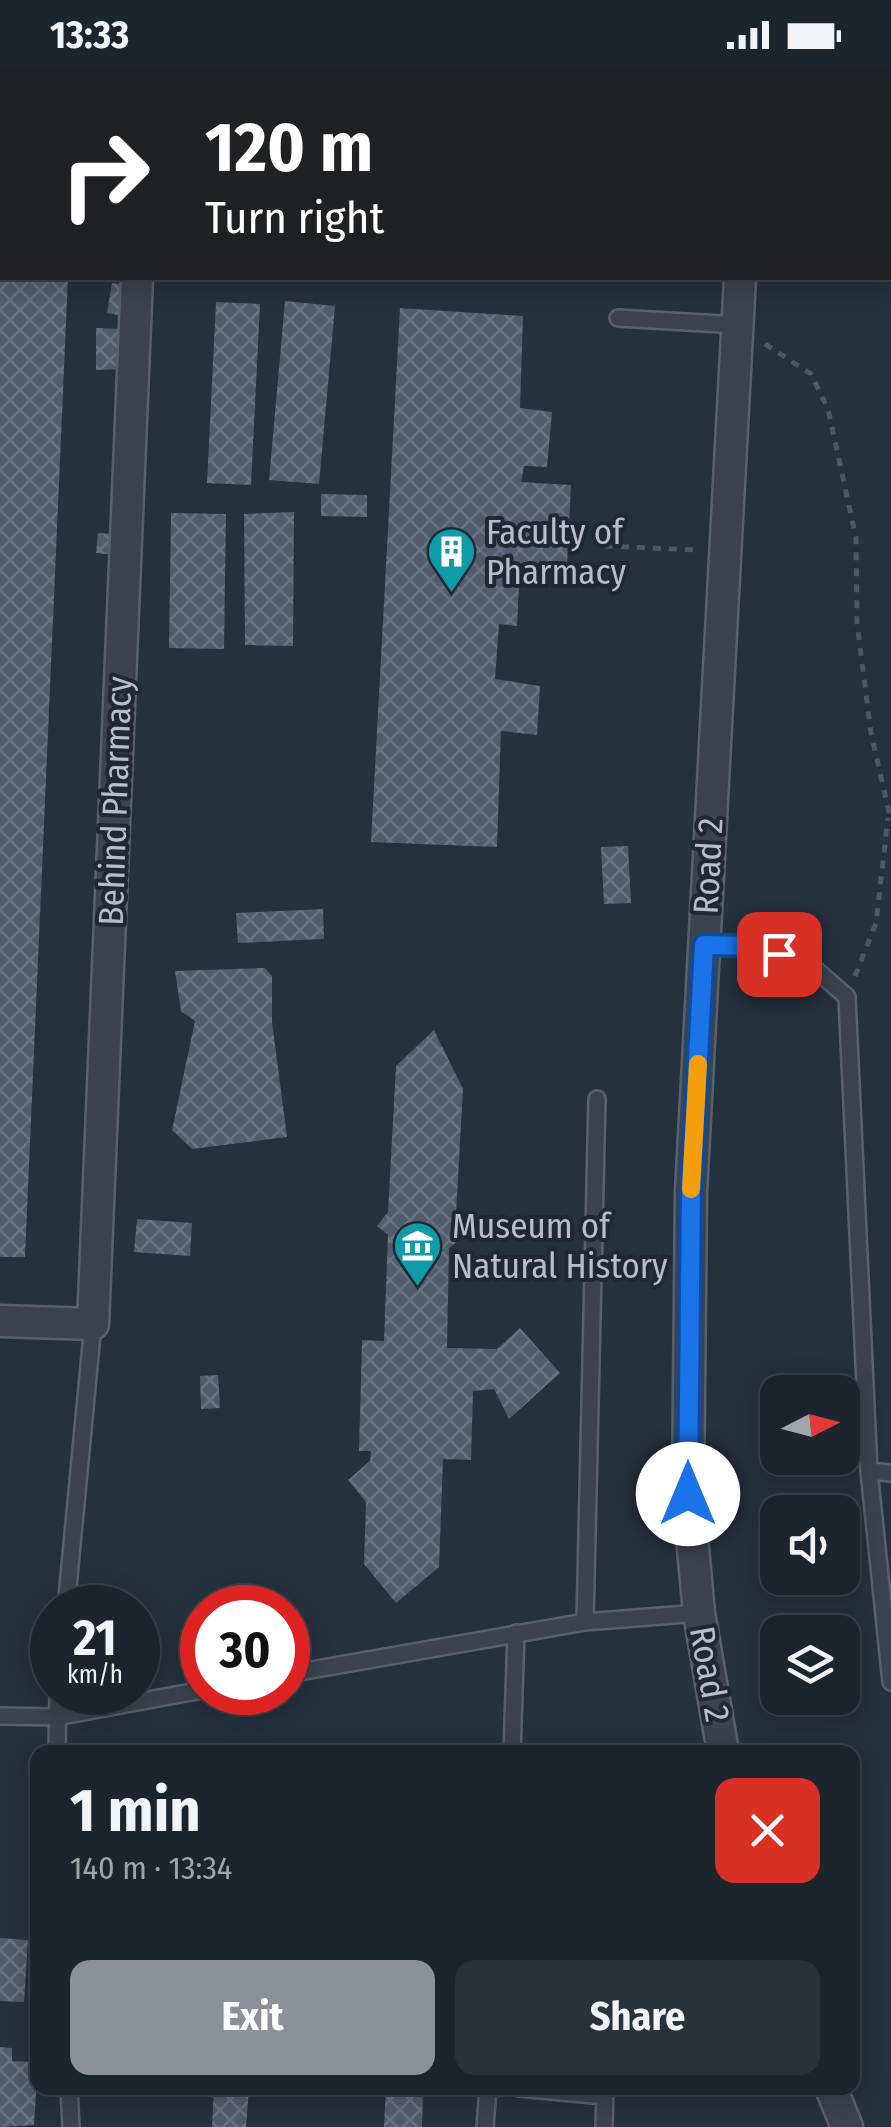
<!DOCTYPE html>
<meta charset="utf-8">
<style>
:root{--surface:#1c252e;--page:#29313a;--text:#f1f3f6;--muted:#a0a5aa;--line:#3a424a;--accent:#8c9099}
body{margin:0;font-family:"Fira Sans Condensed",sans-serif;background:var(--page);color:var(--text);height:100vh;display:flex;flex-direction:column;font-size:38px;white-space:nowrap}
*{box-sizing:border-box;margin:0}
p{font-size:32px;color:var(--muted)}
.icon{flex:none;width:55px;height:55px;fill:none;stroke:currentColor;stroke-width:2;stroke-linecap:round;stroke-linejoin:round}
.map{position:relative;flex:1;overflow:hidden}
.side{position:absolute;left:30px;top:1675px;width:830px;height:350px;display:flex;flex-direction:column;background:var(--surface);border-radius:20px;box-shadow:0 5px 25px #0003,0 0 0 2px var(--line)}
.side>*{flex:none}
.hud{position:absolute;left:0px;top:0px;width:892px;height:210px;box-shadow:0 5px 25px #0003,0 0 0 2px var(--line);background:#202124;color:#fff;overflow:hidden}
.needle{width:65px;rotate:84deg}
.controls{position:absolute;left:760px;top:1305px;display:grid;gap:20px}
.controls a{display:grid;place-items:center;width:100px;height:100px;border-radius:20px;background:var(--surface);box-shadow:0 5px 25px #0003,0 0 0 2px var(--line);font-size:50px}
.speed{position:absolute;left:30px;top:1515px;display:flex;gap:20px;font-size:50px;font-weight:700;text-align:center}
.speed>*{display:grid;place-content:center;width:130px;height:130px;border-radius:50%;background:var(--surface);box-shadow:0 5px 25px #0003,0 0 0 2px var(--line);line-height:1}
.speed small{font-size:25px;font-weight:400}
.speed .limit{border:15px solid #d22;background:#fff;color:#111}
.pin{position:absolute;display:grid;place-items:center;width:85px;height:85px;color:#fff;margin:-42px;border-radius:20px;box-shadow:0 5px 15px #0006}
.me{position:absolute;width:110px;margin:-55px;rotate:0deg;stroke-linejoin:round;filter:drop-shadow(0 0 8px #0008)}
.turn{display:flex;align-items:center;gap:35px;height:210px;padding:0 40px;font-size:45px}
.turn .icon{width:130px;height:130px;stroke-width:2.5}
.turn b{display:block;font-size:70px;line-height:85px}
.round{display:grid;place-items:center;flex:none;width:105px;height:105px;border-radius:20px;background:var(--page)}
.headline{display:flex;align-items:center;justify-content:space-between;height:170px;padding:0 40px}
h1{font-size:60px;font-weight:700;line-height:75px}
.action{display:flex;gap:20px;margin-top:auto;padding:20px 40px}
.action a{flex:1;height:115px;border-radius:20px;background:var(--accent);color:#fff;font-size:40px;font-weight:700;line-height:115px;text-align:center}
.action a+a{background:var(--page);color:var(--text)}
.status{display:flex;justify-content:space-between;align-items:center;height:70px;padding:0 50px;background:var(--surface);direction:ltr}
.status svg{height:28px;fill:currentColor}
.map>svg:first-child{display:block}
.building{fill:url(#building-cross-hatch)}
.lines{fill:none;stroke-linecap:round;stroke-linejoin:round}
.lane-casing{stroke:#58616c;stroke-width:20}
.street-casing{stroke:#58616c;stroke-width:35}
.path{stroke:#485c5e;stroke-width:5;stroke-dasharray:8 8;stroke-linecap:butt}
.lane{stroke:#3a434e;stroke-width:15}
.street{stroke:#3a434e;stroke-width:30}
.route-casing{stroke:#114b97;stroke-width:25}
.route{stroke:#1a73e8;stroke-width:18}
.slow{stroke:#f59e0b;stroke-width:18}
.labels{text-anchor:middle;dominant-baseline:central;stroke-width:8;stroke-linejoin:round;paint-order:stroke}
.poi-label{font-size:35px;fill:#b6bec9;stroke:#1f2833;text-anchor:start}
.street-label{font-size:35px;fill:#b6bec9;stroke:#1f2833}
</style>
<div class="status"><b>13:33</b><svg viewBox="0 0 49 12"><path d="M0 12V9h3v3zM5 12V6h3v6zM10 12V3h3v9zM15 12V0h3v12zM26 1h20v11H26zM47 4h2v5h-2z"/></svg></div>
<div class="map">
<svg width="891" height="2057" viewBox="0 0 891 2057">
<defs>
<pattern id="building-cross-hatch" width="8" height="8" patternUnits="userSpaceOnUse" patternTransform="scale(2.5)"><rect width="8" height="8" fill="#515c6c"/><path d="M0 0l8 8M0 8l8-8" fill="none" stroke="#687280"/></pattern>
</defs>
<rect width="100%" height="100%" fill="#26313e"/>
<path class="building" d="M0 208H68L25 1187H0Z
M112 213 134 216 129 247 107 243Z
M285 231 335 236 319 414 269 410Z
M216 232 260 234 251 415 207 413Z
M400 238 523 246 520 338 552 342 547 397 524 396 521 412 571 415 567 496 520 494 517 556 499 554 495 609 540 616 537 665 501 661 497 777 371 772Z
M96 258 124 259V299L96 300Z
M321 424 367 425V447L321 446Z
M294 442 293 576 245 575 244 444Z
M171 443 226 444 224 579 169 578Z
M98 463 116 464 114 485 96 483Z
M628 776 631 833 604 834 601 777Z
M323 839 324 869 238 873 236 843Z
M265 898 272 906V952L287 1067 192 1079 172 1060 195 951 181 941 175 901Z
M434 960 463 1019 456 1144 469 1163 449 1178 447 1278 497 1279 520 1258 560 1303 509 1349 494 1319 473 1321 471 1390 443 1389 439 1497 396 1533 364 1494 366 1432 348 1410 370 1391 371 1381H359L362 1270 384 1271 388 1165 377 1156 388 1142 396 996Z
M137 1149 192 1153 190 1186 134 1182Z
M218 1305 220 1338 201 1339 200 1306Z
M0 1868 28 1870 24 1932 0 1931Z
M0 1977 12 1978V1991L38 1992 34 2055 0 2057Z
M214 2018H249L246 2057H212Z
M386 2018H423L422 2057H384Z"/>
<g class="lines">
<defs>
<path id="lane" d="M379 2V0
M0 26H2
M890 65H891
M618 248 738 255
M704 875 753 876 806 891 847 927 869 1401 891 1612
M869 1401 891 1403
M66 1538 93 1254
M585 1552 597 1029
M288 1604 585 1552 699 1543
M0 1646 56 1647 202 1620
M57 1682 58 1622
M512 1682 516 1563
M69 2018 71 2057
M519 2018 604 2026
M485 2057 488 2018
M604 2057 605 2018"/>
<path id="street" d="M753 2 754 0
M0 1251 93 1254 137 208
M723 1682 699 1543 688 1424 691 1122 740 208
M831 2018 847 2057"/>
</defs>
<use href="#lane" class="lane-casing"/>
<use href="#street" class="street-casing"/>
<path class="path" d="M765 274 811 304 828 339 856 468 857 553 871 663 891 751
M605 476 698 480
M855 906 876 853 888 748"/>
<use href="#lane" class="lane"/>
<use href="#street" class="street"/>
</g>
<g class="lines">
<defs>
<path id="route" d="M688 1424 691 1122 704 875 753 876 779 884"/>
</defs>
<use href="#route" class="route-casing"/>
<use href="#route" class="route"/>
<path class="slow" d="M691 1119 698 994"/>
</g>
<defs>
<symbol id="building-pin" viewBox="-11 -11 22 30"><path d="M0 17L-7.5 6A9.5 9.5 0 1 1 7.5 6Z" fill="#0f9aa8" stroke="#1f2833"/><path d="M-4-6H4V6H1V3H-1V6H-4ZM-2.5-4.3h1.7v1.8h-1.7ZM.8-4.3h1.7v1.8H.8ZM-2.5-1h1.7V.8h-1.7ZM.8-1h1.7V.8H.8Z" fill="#fff"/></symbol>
<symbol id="museum-pin" viewBox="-11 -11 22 30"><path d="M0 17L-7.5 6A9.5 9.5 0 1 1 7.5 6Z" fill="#0f9aa8" stroke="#1f2833"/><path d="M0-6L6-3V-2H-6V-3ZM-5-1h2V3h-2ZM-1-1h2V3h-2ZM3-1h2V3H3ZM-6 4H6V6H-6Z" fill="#fff"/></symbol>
</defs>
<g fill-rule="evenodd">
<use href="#building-pin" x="424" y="454" width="55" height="75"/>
<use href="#museum-pin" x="390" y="1148" width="55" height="75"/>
</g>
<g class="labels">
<g class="poi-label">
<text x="486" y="462">Faculty of<tspan x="486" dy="40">Pharmacy</tspan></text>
<text x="452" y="1156">Museum of<tspan x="452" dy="40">Natural History</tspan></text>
</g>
<g class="street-label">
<text transform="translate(115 731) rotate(-88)">Behind Pharmacy</text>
<text transform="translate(708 796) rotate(-87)">Road 2</text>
<text transform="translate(710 1604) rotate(80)">Road 2</text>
</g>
</g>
</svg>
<div class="controls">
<a><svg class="needle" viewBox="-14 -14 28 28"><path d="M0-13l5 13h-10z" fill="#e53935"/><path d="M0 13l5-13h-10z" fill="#a0a5aa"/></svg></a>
<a><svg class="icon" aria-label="sound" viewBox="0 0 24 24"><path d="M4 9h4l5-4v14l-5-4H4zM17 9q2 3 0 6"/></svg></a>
<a><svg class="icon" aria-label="layers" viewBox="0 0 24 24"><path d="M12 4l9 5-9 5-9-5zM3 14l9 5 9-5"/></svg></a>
</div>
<div class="speed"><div>21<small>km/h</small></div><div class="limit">30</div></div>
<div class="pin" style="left:779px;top:884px;background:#d93025"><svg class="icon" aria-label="arrive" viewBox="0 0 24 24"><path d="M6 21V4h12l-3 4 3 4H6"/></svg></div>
<svg class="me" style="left:688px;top:1424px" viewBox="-20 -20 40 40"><circle r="19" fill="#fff"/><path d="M0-13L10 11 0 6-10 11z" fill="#1a73e8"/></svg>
<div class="hud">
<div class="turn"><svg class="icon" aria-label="right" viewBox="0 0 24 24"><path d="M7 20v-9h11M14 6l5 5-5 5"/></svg><div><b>120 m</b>Turn right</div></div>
</div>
<section class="side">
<div class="headline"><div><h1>1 min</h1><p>140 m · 13:34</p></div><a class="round" style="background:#d93025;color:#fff"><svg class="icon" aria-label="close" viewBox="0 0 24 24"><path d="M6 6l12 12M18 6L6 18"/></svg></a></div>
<div class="action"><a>Exit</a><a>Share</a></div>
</section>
</div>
